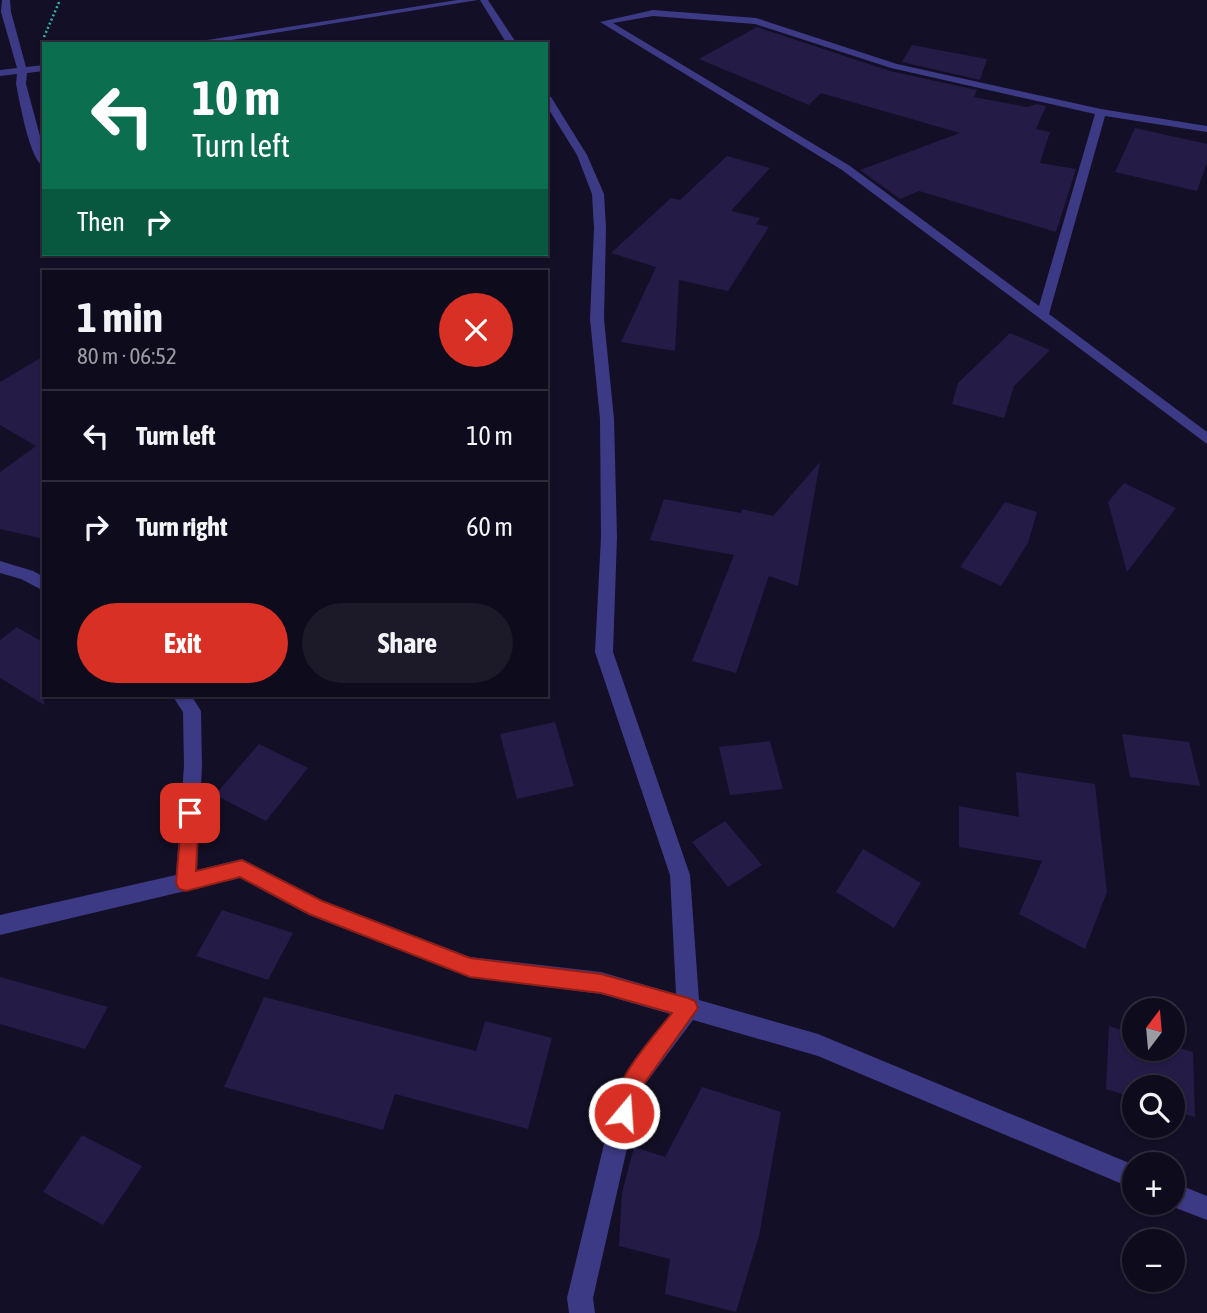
<!DOCTYPE html>
<meta charset="utf-8">
<style>
:root{--surface:#0e0b1c;--page:#1c1929;--text:#f1f3f6;--muted:#9b9ba3;--line:#2e2b3b;--accent:#d93025}
body{margin:0;font-family:"Asap Condensed",sans-serif;background:var(--page);color:var(--text);height:100vh;display:flex;flex-direction:column;font-size:26px;white-space:nowrap}
*{box-sizing:border-box;margin:0}
p{font-size:23px;color:var(--muted)}
.icon{flex:none;width:38px;height:38px;fill:none;stroke:currentColor;stroke-width:2;stroke-linecap:round;stroke-linejoin:round}
.map{position:relative;flex:1;overflow:hidden}
.drawer{position:absolute;left:42px;top:270px;width:506px;height:427px;display:flex;flex-direction:column;background:var(--surface);border-radius:0px;box-shadow:0 2px 5px #0004,0 0 0 2px var(--line)}
.drawer>*{flex:none}
.guide{position:absolute;left:42px;top:42px;width:506px;height:214px;border-radius:0px;box-shadow:0 2px 5px #0004,0 0 0 2px var(--line);background:#0b6e4f;color:#fff;overflow:hidden}
.needle{width:46px;rotate:16deg}
.buttons{position:absolute;left:1122px;top:998px;display:grid;gap:14px}
.buttons a{display:grid;place-items:center;width:63px;height:63px;border-radius:50%;background:var(--surface);box-shadow:0 2px 5px #0004,0 0 0 2px var(--line);font-size:35px}
.pin{position:absolute;display:grid;place-items:center;width:60px;height:60px;color:#fff;margin:-30px;border-radius:14px;box-shadow:0 4px 10px #0006}
.me{position:absolute;width:77px;margin:-38px;rotate:18deg;stroke-linejoin:round;filter:drop-shadow(0 0 5px #0008)}
.turn{display:flex;align-items:center;gap:24px;height:147px;padding:0 35px;font-size:32px}
.turn .icon{width:91px;height:91px;stroke-width:2.5}
.turn b{display:block;font-size:49px;line-height:60px}
.then{display:flex;align-items:center;height:66px;padding:0 35px;background:#0003;gap:14px;font-size:26px}
.round{display:grid;place-items:center;flex:none;width:74px;height:74px;border-radius:37px;background:var(--page)}
.headline{display:flex;align-items:center;justify-content:space-between;height:119px;padding:0 35px}
h1{font-size:42px;font-weight:700;line-height:52px}
.action{display:flex;gap:14px;margin-top:auto;padding:14px 35px}
.action a{flex:1;height:80px;border-radius:42px;background:var(--accent);color:#fff;font-size:28px;font-weight:700;line-height:80px;text-align:center}
.action a+a{background:var(--page);color:var(--text)}
ul{padding:0;list-style:none}
li{display:flex;align-items:center;gap:21px;height:91px;padding:0 35px;border-top:2px solid var(--line)}
li div{flex:1}
li b{display:block;font-size:26px}
li em{font-style:normal}
.map>svg:first-child{display:block}
.building{fill:#241b47}
.lines{fill:none;stroke-linecap:round;stroke-linejoin:round}
.path{stroke:#2fb8b0;stroke-width:2.5;stroke-dasharray:2 2.5;stroke-linecap:butt}
.street{fill:#3d3a85;fill-rule:evenodd}
.route{fill:#d93025;stroke:#8d1f18;stroke-width:2}
</style>
<div class="map">
<svg width="1207" height="1313" viewBox="0 0 1207 1313">
<rect width="100%" height="100%" fill="#130f26"/>
<path class="building" d="M757 27 890 71 977 90 974 97 1027 107 1037 104 1046 106 1036 129 1050 132 1040 163 1076 169 1056 232 919 191 900 199 860 170 960 133 821 93 809 105 699 59Z
M912 45 987 59 980 80 902 62Z
M1135 128 1207 144V162L1197 191 1115 172Z
M727 156 770 168 731 211 760 218 756 224 769 227 728 291 679 280 675 351 621 342 656 267 611 253 671 198 680 200Z
M1010 333 1050 350 1014 386 1004 418 952 404 958 383Z
M44 356V539L0 529V472L36 446 0 425V382Z
M820 462 798 586 769 576 736 673 692 661 734 555 650 540 664 499 741 513 742 509 773 516Z
M1124 483 1176 508 1127 572 1108 502Z
M1005 502 1037 512 1028 543 1001 586 960 567Z
M17 627 44 643V705L0 678V640Z
M555 722 574 786 517 799 500 734Z
M1122 734 1189 742 1200 786 1130 777Z
M770 741 783 789 730 795 719 747Z
M259 744 308 768 266 821 215 795Z
M1016 772 1095 784 1107 892 1085 949 1019 914 1042 861 959 847V806L1019 817Z
M725 821 762 865 728 887 692 842Z
M863 849 921 883 894 928 836 892Z
M222 910 293 933 268 980 196 956Z
M0 977 108 1007 85 1049 0 1024Z
M264 997 476 1051 485 1021 552 1038 528 1129 395 1094 383 1130 224 1087Z
M1109 1026 1134 1034V1048H1172V1046L1193 1052 1195 1117 1172 1110V1087H1134V1098L1106 1089Z
M702 1087 781 1112 759 1236 736 1312 665 1294 670 1259 619 1246 622 1193 634 1147 665 1157Z
M82 1135 142 1166 103 1225 43 1192Z"/>
<g class="lines">
<path class="path" d="M44 37 60 0"/>
<path class="street" d="M2 0H10L11 12 26 67 44 65V71L27 73 26 84 44 151V167C29 159 20 102 16 84L17 74 0 76V70L17 68 1 12Z
M457 0H478L207 44H182Z
M480 0H488L517 44H507Z
M653 10 756 18 897 64 1101 109 1207 126V132L1105 116 1049 314 1207 432V444L842 170 600 22ZM653 16 755 24 891 68 1095 114 1039 306 850 166 613 23Z
M546 94 551 97 587 155 604 194 606 228 604 319 614 419 617 537 613 652 690 875 699 1000 818 1034 1134 1165V1189L818 1056 693 1020 640 1091 593 1298 595 1313H569L567 1298 618 1086 670 1014 601 994 470 977 309 915 240 878 0 935V915L176 875 184 766 183 712 172 695H191L201 711 202 766 197 870 242 859 323 901 470 957 601 972 676 994 670 875 595 652 601 537 600 419 590 319 594 228 592 194 577 155 546 105Z
M0 561 33 571 44 577V591L21 579 0 573Z
M1172 1182 1207 1196V1220L1163 1203 1172 1202Z"/>
</g>
<path class="route" d="M190 805 197 807 199 813 196 871 242 860 322 901 470 958 601 974 688 998 695 1001 698 1008 639 1091 631 1120 624 1124 616 1120C603 1089 654 1037 672 1013L601 993 470 977 309 914 240 877 186 891 179 889 176 883 182 813 184 807Z"/>
</svg>
<div class="buttons">
<a><svg class="needle" viewBox="-14 -14 28 28"><path d="M0-13l5 13h-10z" fill="#e53935"/><path d="M0 13l5-13h-10z" fill="#9b9ba3"/></svg></a>
<a><svg class="icon" aria-label="search" viewBox="0 0 24 24"><circle cx="10" cy="10" r="6"/><path d="M15 15l6 6"/></svg></a>
<a>+</a>
<a>−</a>
</div>
<div class="pin" style="left:190px;top:813px;background:#d93025"><svg class="icon" aria-label="arrive" viewBox="0 0 24 24"><path d="M6 21V4h12l-3 4 3 4H6"/></svg></div>
<svg class="me" style="left:624px;top:1113px" viewBox="-20 -20 40 40"><circle r="17" fill="#d93025" stroke="#fff" stroke-width="3"/><path d="M0-11L8 9 0 5-8 9z" fill="#fff"/></svg>
<div class="guide">
<div class="turn"><svg class="icon" aria-label="left" viewBox="0 0 24 24"><path d="M17 20v-9H6M10 6l-5 5 5 5"/></svg><div><b>10 m</b>Turn left</div></div>
<div class="then">Then<svg class="icon" aria-label="right" viewBox="0 0 24 24"><path d="M7 20v-9h11M14 6l5 5-5 5"/></svg></div>
</div>
<section class="drawer">
<div class="headline"><div><h1>1 min</h1><p>80 m · 06:52</p></div><a class="round" style="background:#d93025;color:#fff"><svg class="icon" aria-label="close" viewBox="0 0 24 24"><path d="M6 6l12 12M18 6L6 18"/></svg></a></div>
<ul>
<li><svg class="icon" aria-label="left" viewBox="0 0 24 24"><path d="M17 20v-9H6M10 6l-5 5 5 5"/></svg><div><b>Turn left</b></div><em>10 m</em></li>
<li><svg class="icon" aria-label="right" viewBox="0 0 24 24"><path d="M7 20v-9h11M14 6l5 5-5 5"/></svg><div><b>Turn right</b></div><em>60 m</em></li>
</ul>
<div class="action"><a>Exit</a><a>Share</a></div>
</section>
</div>
